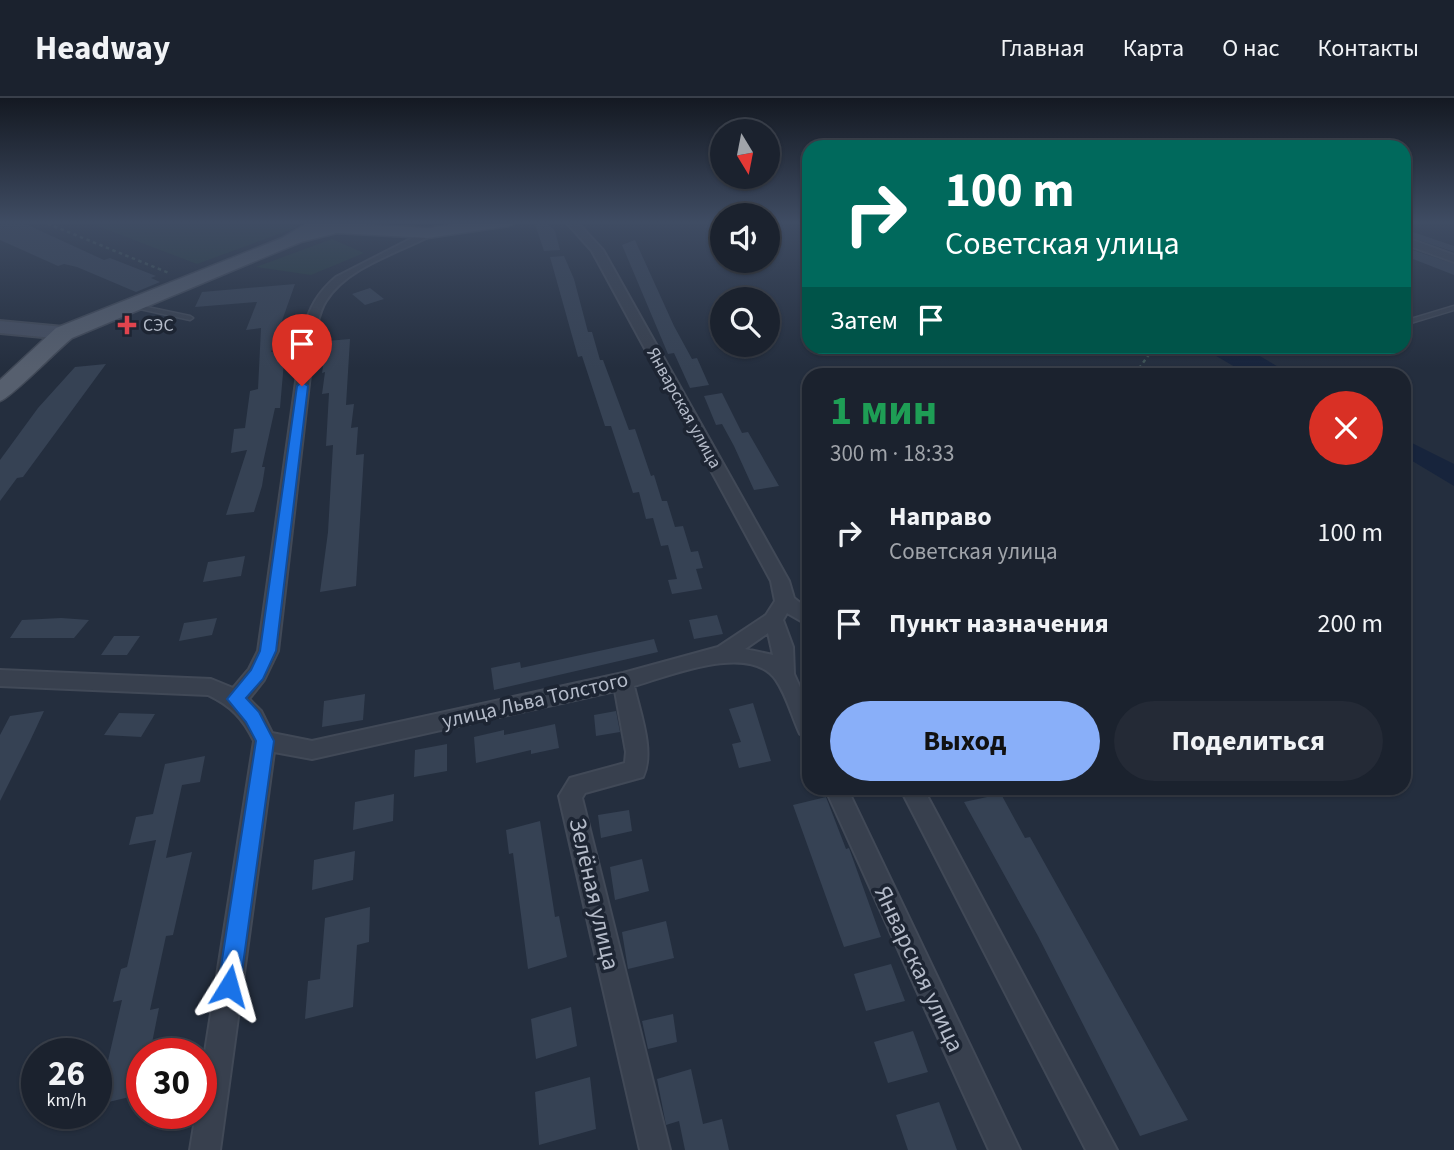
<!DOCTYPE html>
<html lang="ru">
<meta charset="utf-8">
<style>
:root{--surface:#1b222e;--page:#242a36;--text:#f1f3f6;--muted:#a0a4aa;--line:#393f4a;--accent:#89aff9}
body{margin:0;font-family:"Source Sans 3",sans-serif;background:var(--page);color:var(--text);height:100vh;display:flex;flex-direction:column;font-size:26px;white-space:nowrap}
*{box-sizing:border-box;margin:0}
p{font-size:23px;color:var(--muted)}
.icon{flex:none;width:38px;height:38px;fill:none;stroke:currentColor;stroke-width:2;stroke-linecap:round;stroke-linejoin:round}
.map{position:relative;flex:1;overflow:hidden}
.sheet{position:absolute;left:802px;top:270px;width:609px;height:427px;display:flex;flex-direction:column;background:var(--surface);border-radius:21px;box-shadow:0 2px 5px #0004,0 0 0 2px var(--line)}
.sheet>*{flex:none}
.hud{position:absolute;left:802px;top:42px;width:609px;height:214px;border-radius:21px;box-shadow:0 2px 5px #0004,0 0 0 2px var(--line);background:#00695c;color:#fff;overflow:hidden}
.needle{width:46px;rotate:170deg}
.buttons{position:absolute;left:710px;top:21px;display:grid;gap:14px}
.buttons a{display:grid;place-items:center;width:70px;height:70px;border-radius:50%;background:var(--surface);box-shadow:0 2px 5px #0004,0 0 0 2px var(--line);font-size:35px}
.speed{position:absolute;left:21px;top:940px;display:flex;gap:14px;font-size:35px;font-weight:700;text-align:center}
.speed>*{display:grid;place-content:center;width:91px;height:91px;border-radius:50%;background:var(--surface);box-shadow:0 2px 5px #0004,0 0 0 2px var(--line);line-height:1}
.speed small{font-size:18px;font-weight:400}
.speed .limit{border:10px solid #d22;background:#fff;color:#111}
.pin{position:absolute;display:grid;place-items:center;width:60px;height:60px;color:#fff;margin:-72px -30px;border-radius:50% 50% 50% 0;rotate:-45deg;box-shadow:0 0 7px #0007}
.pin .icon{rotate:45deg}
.me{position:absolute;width:77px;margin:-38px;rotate:8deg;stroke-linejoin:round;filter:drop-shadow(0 0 5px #0008)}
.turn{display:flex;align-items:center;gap:24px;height:147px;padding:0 28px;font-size:32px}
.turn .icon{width:91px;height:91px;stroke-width:2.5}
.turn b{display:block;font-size:49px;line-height:60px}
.then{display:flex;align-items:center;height:66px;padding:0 28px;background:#0003;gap:14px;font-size:26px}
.round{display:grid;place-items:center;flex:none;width:74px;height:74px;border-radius:37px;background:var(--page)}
.headline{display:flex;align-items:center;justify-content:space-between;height:119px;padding:0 28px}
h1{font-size:42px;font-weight:700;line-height:52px;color:#1e9e55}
.button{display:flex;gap:14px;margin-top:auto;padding:14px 28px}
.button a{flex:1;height:80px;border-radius:42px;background:var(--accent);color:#111;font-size:28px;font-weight:700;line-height:80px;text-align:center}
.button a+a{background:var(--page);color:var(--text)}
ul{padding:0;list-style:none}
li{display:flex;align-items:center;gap:21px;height:91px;padding:0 28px}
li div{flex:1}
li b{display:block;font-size:26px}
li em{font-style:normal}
header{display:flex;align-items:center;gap:42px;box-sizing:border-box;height:98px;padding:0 35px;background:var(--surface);border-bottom:2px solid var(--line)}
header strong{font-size:33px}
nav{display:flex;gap:38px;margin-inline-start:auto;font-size:24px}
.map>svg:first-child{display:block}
.green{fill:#263b3f}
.water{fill:#17243c}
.building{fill:#364254}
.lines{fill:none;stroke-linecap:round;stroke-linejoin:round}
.service-casing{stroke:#414957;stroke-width:3}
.minor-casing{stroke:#414957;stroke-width:4}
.secondary-casing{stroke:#414957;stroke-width:4}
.primary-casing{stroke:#414957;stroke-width:3}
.path{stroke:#3f5457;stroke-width:2.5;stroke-dasharray:3.5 3.5;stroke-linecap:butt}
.service{fill:#38404e;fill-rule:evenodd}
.minor{fill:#38404e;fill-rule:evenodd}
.secondary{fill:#464f61;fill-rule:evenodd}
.primary{fill:#565f6e;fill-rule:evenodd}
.route{fill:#1a73e8;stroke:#114b97;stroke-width:2}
.health-dot{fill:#e0444e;stroke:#1d2533;stroke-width:2.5}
.labels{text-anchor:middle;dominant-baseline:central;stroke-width:7;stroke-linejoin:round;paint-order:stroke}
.far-poi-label{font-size:18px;fill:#b4bbc9;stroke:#1d2533;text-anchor:start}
.far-street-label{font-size:18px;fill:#b4bbc9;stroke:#1d2533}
.street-label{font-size:21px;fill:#b4bbc9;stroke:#1d2533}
.near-street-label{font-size:24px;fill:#b4bbc9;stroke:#1d2533}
</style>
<header>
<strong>Headway</strong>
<nav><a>Главная</a><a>Карта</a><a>О нас</a><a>Контакты</a></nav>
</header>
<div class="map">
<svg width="1454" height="1052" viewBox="0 0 1454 1052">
<rect width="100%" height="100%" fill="#242e3e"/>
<path class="green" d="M84 123H280L298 129 197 166Z
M332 141 364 155 311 177 256 169Z"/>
<path class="water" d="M1201 249H1245L1290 276H1247Z
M1404 341 1454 366V388L1404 358Z"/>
<path class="building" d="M0 123H19L104 162 110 160 156 178 151 180 160 184 136 194 77 169 64 166 58 168 0 142Z
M534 123H546L555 133 560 152 544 153Z
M1404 131 1454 148V154L1404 137Z
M635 142 674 228 692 261 697 260 709 287 690 290 674 255 668 256 622 147Z
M1404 149 1454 166V177L1413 161 1404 165Z
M564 158 574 181 588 234H592L600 262H603L629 332 635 331 651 378 654 377 662 403H667L675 429 683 428 691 454 698 453 703 470 696 471 702 491 672 496 668 482 677 481 668 447 661 448 653 420 646 421 639 394 633 395 611 328H605L582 258 578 259 550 159Z
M295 186 271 254 285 252 280 310H275L262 369H265L262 388 254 414 226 417 247 352 231 355 234 331 245 330 250 293 258 291 261 230 246 232 257 204 195 209 202 194Z
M370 190 384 201 365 207 352 196Z
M350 241 346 307 354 306 351 330 358 329 356 357 364 356 356 488 320 494 328 434 333 347 326 348 329 295 322 296 325 274 322 275 327 243Z
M106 266 23 379 17 380 0 403V362L38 310 75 269Z
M722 295 742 335 748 334 779 388 754 392 734 348 722 326 716 327 704 298Z
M245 458 241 478 203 484 208 464Z
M717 517 723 536 694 541 689 522Z
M61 520 89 522 74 540H10L22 522Z
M217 520 212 537 179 543 184 525Z
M114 538H140L127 557H101Z
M654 541 658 554 494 592 491 570 520 564 521 570Z
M365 596 363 622 322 629 324 603Z
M753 605 771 663 739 670 732 646 741 644 729 611Z
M44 613 30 643 0 703V637L10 618Z
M616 613 620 634 596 638 594 617Z
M119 615 155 616 141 639 104 637Z
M555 626 559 650 531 656V652L476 665 474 639 504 632V637Z
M447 646V673L414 679 415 652Z
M205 658 200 684 182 687 166 760 192 754 173 837 166 838 150 912 159 910 152 945 142 948V979L138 997 96 1007V994L103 968 107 967 122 902 113 904 121 871 127 869 156 742 129 747 136 719 153 716 165 666Z
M394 696 393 723 353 732 355 704Z
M1001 696 1025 740 1030 739 1188 1022 1140 1038 1038 838 964 704Z
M826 699 846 751 849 750 881 839 844 849 793 707Z
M629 712 632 733 601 740 598 717Z
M540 723 555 819 559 818 567 859 528 871 513 755 509 756 506 732Z
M355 753 353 782 312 792 314 762Z
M642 761 649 793 615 802 610 769Z
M370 809 369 844 357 847 353 909 305 921 308 883 320 881 325 820Z
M666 823 674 860 628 871 622 834Z
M891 866 905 903 866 913 854 876Z
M571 909 577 948 536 961 531 921Z
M673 916 677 944 648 951 642 923Z
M913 933 928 974 888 985 874 944Z
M691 971 703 1026 722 1021 729 1052H685L679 1023 666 1027 657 981Z
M590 979 596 1031 539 1047 535 994Z
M939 1004 957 1052H908L896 1017Z"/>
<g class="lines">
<defs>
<path id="service" d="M133 206 190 218 193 220 190 222 131 209 130 208Z
M1454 208V212L1404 227V223Z"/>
<path id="minor" d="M565 123H576L603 152 789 483 794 500 808 511V527L787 515 783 522 793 549 794 576 808 607V639L800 636C792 619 787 598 776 582 750 544 669 578 634 588 640 615 655 653 643 679L585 695 582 700 670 1052H640L559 698 570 680 625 665 626 654 615 593 312 661 274 654 220 1052H190L196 1015H201V979L254 643C243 620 231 608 208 597L0 588V572L211 581 233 590 249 571 258 553 303 234C309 211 317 195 336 179L428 132 433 135 432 137C398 155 347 169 326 203 320 212 318 224 315 234L278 553 264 582 249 601 261 613 272 635 312 643 623 575 718 549 766 517 775 503 771 483 592 153ZM768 535 773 557 745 551Z
M1404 139 1454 157V164L1404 146Z
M825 690H847L1020 1052H989Z
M900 690H923L1117 1052H1086Z"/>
<path id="secondary" d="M0 223 64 229 73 235 64 241 0 235Z"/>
<path id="primary" d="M311 123 428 130 473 123H518L509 128 428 140 337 135 301 144 72 240C57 252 11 300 0 303V282L56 230 282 140Z"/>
</defs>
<use href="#service" class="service-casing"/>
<use href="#minor" class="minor-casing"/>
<use href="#secondary" class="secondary-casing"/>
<use href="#primary" class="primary-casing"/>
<path class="path" d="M41 123 169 175
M1135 276 1155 248"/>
<use href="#service" class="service"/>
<use href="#minor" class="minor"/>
<use href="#secondary" class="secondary"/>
<use href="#primary" class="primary"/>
</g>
<linearGradient id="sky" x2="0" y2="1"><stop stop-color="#141922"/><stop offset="0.46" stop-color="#3f4c63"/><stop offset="1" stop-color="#3f4c63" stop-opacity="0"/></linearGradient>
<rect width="1454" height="270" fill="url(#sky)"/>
<path class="route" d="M302 284 308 288 276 553 263 581 246 600 259 614 274 643 240 888 237 896 229 899 221 896 218 888 256 643 246 624 227 601 251 572 260 553 297 288Z"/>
<path class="health-dot" d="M123.5 216.5h7v7h7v7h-7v7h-7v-7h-7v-7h7z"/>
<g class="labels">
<g class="far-poi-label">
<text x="143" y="227">СЭС</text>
</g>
<g class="far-street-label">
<text transform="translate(684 310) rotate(61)">Январская улица</text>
</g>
<g class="street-label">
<text transform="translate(535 602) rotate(-13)">улица Льва Толстого</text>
</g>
<g class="near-street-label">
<text transform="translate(594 796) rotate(77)">Зелёная улица</text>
<text transform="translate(919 871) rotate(65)">Январская улица</text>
</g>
</g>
</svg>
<div class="buttons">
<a><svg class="needle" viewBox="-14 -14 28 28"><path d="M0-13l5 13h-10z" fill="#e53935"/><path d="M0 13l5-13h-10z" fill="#a0a4aa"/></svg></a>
<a><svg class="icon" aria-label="sound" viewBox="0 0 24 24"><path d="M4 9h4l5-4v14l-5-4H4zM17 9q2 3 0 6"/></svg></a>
<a><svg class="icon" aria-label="search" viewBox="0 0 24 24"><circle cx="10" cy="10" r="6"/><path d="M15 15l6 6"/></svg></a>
</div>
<div class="speed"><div>26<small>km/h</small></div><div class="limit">30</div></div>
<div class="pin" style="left:302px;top:288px;background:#d93025"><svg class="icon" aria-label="arrive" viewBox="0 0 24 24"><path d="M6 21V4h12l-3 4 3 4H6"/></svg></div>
<svg class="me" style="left:229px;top:888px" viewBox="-20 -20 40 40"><path d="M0-17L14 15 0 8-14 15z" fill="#1a73e8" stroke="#fff" stroke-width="4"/></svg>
<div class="hud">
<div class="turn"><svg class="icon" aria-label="right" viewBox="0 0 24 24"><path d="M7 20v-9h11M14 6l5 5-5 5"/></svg><div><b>100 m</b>Советская улица</div></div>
<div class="then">Затем<svg class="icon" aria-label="arrive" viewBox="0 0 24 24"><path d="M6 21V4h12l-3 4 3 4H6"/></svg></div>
</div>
<section class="sheet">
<div class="headline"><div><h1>1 мин</h1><p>300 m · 18:33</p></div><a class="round" style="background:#d93025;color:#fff"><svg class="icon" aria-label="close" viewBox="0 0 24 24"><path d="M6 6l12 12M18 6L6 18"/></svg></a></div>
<ul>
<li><svg class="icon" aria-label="right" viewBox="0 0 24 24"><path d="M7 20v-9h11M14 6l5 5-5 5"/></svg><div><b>Направо</b><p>Советская улица</p></div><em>100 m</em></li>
<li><svg class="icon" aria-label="arrive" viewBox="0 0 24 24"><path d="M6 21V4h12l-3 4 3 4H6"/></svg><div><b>Пункт назначения</b></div><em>200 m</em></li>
</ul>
<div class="button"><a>Выход</a><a>Поделиться</a></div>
</section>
</div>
